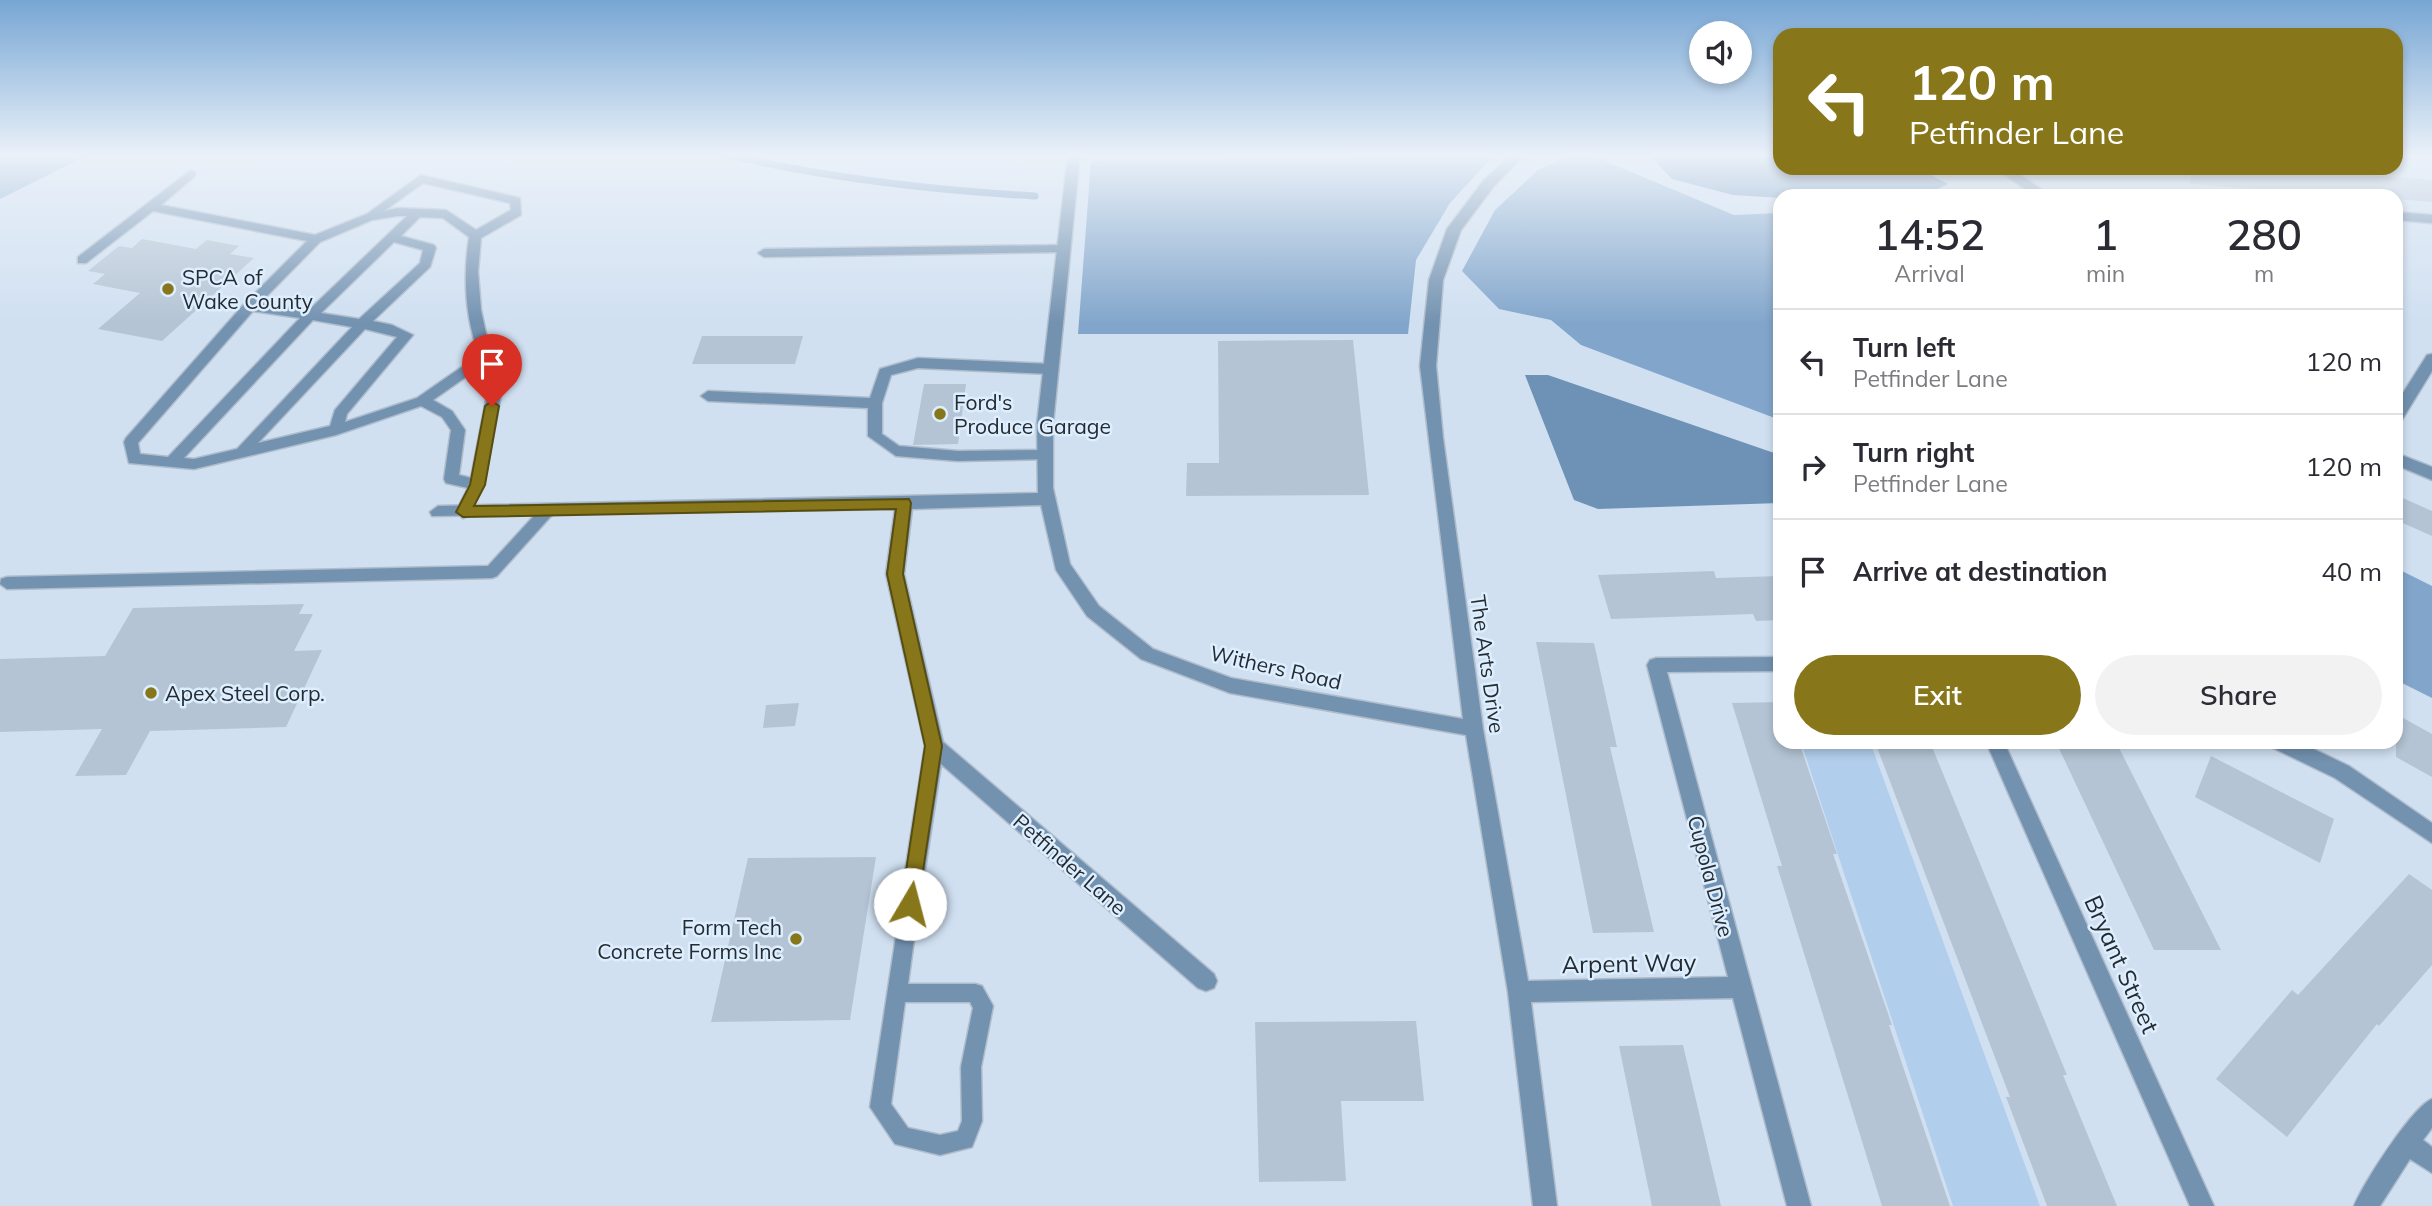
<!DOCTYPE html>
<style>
:root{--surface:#fff;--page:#f2f2f3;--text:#2b2b33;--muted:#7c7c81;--line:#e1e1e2;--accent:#87761a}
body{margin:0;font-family:Mulish,sans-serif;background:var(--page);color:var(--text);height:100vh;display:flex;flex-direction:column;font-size:26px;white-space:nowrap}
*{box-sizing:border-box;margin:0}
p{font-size:23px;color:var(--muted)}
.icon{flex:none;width:38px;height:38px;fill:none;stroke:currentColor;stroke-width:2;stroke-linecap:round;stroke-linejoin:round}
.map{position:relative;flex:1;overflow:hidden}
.details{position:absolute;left:1773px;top:189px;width:630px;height:560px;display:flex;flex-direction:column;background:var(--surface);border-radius:21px;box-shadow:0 4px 10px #0003}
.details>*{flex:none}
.guide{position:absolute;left:1773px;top:28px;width:630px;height:147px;border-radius:21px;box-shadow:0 4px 10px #0003;background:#87761a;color:#fff;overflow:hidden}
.buttons{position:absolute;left:1689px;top:21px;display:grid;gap:14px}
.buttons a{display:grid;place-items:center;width:63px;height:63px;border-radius:50%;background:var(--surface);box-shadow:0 4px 10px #0003;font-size:35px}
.pin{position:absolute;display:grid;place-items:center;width:60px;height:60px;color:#fff;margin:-72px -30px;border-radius:50% 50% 50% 0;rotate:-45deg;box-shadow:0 0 7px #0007}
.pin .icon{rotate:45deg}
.me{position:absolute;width:77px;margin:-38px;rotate:8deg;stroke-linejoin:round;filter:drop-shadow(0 0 5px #0008)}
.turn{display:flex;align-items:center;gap:24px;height:147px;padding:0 21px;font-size:32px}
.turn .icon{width:91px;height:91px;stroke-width:2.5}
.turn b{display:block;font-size:49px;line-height:60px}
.eta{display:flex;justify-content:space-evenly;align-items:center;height:119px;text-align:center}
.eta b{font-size:42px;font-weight:600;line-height:49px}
.cta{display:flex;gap:14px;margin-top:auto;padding:14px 21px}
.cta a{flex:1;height:80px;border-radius:42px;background:var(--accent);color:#fff;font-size:28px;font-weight:600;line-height:80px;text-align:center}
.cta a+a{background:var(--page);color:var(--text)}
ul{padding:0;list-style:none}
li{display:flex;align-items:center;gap:21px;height:105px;padding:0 21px;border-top:2px solid var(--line)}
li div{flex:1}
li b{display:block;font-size:26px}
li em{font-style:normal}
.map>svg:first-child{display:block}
.green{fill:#b1cfed}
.forest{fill:#82a6cb}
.water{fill:#6e92b6}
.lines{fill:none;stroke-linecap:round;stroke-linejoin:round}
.stream{stroke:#6e92b6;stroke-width:7}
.building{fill:#b4c4d4}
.service-casing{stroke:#aebccb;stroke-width:3}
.minor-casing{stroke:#aebccb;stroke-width:3}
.service{fill:#7392b0;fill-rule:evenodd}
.minor{fill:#7392b0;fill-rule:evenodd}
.route{fill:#87761a;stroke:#584d11;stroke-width:2}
.poi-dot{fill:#87761a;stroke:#def;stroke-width:2.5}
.labels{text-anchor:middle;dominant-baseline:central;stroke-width:5;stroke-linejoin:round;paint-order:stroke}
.poi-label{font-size:21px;fill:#252b31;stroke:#def;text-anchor:start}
.street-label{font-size:21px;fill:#252b31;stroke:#def}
.near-street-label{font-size:24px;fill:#252b31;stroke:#def}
</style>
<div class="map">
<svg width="2432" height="1206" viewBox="0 0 2432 1206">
<rect width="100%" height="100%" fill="#d0e0f1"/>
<path class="green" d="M1801 742H1870L2040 1206H1953Z"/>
<path class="forest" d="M0 154H90L0 199Z
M1363 154H1495L1450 203 1416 260 1408 334H1078L1091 161 1337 159Z
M1574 154H1588L1734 215 1780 213V420L1581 345 1551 320 1499 309 1462 271 1495 210 1538 170Z
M2396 568 2432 586V698L2396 680Z"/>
<path class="water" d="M1648 154H1780V168H1918L1948 184 1923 196 1780 198 1733 195 1672 179Z
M1525 375H1548L1780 455V503L1598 509 1574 500Z"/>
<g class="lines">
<path class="stream" d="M724 154C826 178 930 190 1035 196"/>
</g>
<path class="building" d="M2191 168 2299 172 2298 170 2432 180V202L2396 199V196H2346L2190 184Z
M142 239 196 249 207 240 239 246 230 254 254 258 162 341 98 329 140 293 93 284 105 274 88 271 119 246 132 248Z
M702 336H803L795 364H692Z
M1353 340 1369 495 1186 496 1187 463H1219L1218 341Z
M924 384H966L958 444 913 445Z
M2396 495 2432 511V536L2396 520Z
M1714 571 1716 578 1780 576V620L1756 621 1753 614 1611 619 1598 575Z
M304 604 299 614H313L294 651 322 650 286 727 150 731 126 775 75 776 102 729 0 732V659L105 656 133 608Z
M1536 642 1594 643 1617 747H1610L1654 932 1593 933Z
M1780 702V742H1799L1837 854H1833L1892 1025H1889L1950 1206H1882L1777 866H1782L1732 703Z
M799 703 795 726 763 728 766 705Z
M2396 714 2432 734V777L2396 757Z
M1875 742H1930L2067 1075H2063L2117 1206H2047L2006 1097H2010Z
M2056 742H2116L2221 950H2154Z
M2211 756 2334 819 2320 863 2195 797Z
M876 857 850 1020 711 1022 748 858Z
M2409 874 2432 890V965L2379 1026 2377 1024 2287 1137 2216 1079 2292 990 2298 995Z
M1416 1021 1424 1101H1341L1346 1181 1259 1182 1255 1022Z
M1683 1045 1721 1206H1652L1619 1046Z"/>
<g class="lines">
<defs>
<path id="service" d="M191 170 195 172V176L161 205 315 235 367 214 421 175 520 198 521 215 481 238 478 272 481 310 489 347 504 379 484 485 468 516 463 518 456 512 468 488 446 483 444 479 451 430 442 417 421 406 336 435 194 469 129 463 124 442 126 438 245 303 307 241 153 211 86 263H78V257ZM423 183 510 203 511 210 476 230 446 210 397 208 384 211ZM397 216H407L308 311 260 303 320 242 372 220ZM420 217 443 218 469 237C463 277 465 317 479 355L417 398 345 422 347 414 413 335 392 325 373 321 430 267 436 248 434 245 401 236ZM394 242 423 250 420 263 359 319 321 313ZM253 311 300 318 168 457 140 454 138 443ZM313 320 352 327 237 449 194 459 184 458ZM365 329 397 337 335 410 330 426 258 443ZM483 365 490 379 471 478 459 475 465 430 452 411 433 400Z
M1064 245 1068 246V252L764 257 758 253 764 249Z
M918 358 1051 364 1058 369 1051 374 918 368 891 375 882 403V434L899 446 958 451 1045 450 1052 455 1050 459 958 461 896 456 868 436V408L708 401 701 396 708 391 870 398 880 369Z
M547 505 554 511 552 515 497 576 492 578 7 589 0 584 1 579 7 577 488 566 542 507Z
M910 894 917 897 919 903 908 984H975L982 986 993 1006 981 1067 982 1121 972 1147 940 1155 895 1144 870 1107 901 903 903 897ZM905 1002H970L973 1008 961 1067 962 1121 958 1131 940 1135 908 1128 891 1104Z"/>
<path id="minor" d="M1068 154H1080L1053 424V488L1070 564 1099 606 1153 649 1231 678 1463 719 1420 366 1429 280 1447 229 1484 180 1512 154H1526L1494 186 1461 230 1443 280 1436 366 1443 438 1483 729 1528 981 1728 977 1647 665 1650 660 1656 658 1780 657V671L1667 672 1811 1206H1787L1733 998 1531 1002 1557 1206H1533L1508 992 1466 735 1230 693 1141 659 1087 616 1056 570 1041 505 912 509 904 574 943 742 1214 974 1217 981 1214 988 1206 991 1198 988 941 764 920 903 917 910 910 913 903 910 900 903 925 746 886 574 895 509 432 516 430 512 438 506 1038 493 1037 424Z
M1995 168H2010L2051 196H2035Z
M2396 212 2432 215V223L2396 220Z
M2432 354V371L2402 420 2396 421V404L2427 355Z
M2396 453 2432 467V480L2396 465Z
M1986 742H2004L2214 1206H2190Z
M2271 742H2299L2349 766 2432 823V843L2335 778 2273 748Z
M2432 1099V1128L2423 1140 2432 1147V1173L2410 1159 2380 1206H2354C2363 1184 2412 1107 2432 1099Z"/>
</defs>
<use href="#service" class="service-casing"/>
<use href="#minor" class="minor-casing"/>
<use href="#service" class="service"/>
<use href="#minor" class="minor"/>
</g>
<linearGradient id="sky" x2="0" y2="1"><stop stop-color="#77a6d4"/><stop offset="0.48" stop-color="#eaf1f9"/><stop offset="1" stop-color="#eaf1f9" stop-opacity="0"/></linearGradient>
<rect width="2432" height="323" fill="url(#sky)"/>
<path class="route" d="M492 401 499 406 485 485 474 506 909 499 911 503 903 574 942 746 917 910 910 912 904 910 901 904 925 746 887 574 896 509 463 517 456 512 470 485 485 406Z"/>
<g class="poi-dot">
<circle cx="168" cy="289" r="7"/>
<circle cx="940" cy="414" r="7"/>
<circle cx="151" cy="693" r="7"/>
<circle cx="796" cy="939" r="7"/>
</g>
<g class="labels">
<g class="poi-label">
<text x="182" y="277">SPCA of<tspan x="182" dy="24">Wake County</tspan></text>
<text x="954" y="402">Ford's<tspan x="954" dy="24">Produce Garage</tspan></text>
<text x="165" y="693">Apex Steel Corp.</text>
<text x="782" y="927" text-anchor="end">Form Tech<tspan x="782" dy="24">Concrete Forms Inc</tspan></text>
</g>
<g class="street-label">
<text transform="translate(1488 664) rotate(82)">The Arts Drive</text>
<text transform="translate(1276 667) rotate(13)">Withers Road</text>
<text transform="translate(1070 864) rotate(41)">Petfinder Lane</text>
<text transform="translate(1711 876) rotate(75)">Cupola Drive</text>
</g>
<g class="near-street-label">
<text transform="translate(1629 963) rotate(-1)">Arpent Way</text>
<text transform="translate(2122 964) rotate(66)">Bryant Street</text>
</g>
</g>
</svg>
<div class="buttons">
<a><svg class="icon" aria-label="sound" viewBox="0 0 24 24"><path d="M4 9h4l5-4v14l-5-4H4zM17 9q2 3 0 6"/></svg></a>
</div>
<div class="pin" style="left:492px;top:406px;background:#d93025"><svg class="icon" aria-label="arrive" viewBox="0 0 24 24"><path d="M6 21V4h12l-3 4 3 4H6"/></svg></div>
<svg class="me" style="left:910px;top:904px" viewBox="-20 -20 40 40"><circle r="19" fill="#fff"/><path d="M0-13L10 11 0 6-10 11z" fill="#87761a"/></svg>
<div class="guide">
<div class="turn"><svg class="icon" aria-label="left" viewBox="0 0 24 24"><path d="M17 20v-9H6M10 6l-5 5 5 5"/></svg><div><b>120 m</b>Petfinder Lane</div></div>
</div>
<section class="details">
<div class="eta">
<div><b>14:52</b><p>Arrival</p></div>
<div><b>1</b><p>min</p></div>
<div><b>280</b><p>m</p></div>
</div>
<ul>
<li><svg class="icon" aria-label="left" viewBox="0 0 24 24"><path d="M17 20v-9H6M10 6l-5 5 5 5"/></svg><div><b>Turn left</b><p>Petfinder Lane</p></div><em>120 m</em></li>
<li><svg class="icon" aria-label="right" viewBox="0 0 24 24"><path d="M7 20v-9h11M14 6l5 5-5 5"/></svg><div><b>Turn right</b><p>Petfinder Lane</p></div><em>120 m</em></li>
<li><svg class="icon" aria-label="arrive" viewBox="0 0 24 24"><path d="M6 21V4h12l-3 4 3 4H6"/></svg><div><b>Arrive at destination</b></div><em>40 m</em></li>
</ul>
<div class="cta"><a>Exit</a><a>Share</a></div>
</section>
</div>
